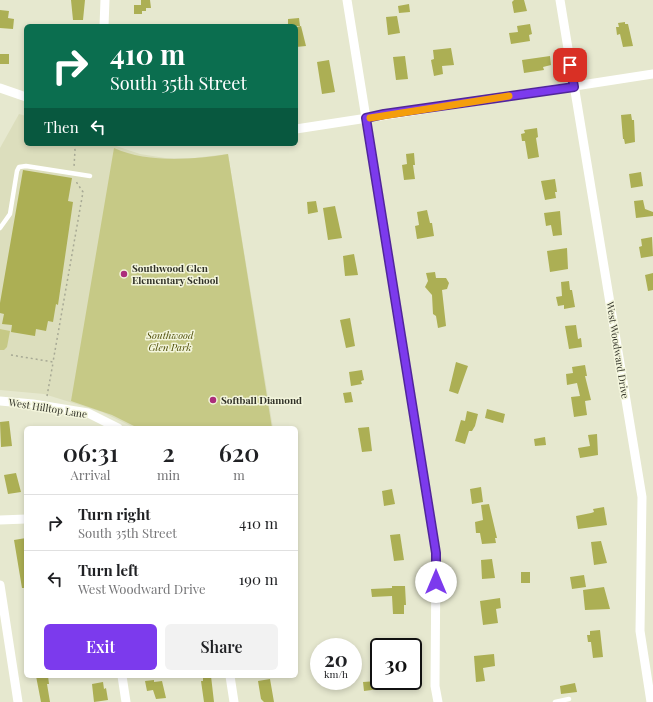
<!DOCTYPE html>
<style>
:root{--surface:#fff;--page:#f2f2f2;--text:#202124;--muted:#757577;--line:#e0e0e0;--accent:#7c3aed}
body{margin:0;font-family:"Playfair Display",serif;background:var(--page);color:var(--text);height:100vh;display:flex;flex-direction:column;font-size:15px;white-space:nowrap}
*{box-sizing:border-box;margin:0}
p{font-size:13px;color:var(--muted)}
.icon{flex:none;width:22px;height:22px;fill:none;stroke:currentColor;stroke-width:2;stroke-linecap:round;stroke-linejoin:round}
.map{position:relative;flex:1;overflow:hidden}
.drawer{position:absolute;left:24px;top:426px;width:274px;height:252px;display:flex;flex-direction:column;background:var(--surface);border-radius:6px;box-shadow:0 2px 6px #0003}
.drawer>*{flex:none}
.banner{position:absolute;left:24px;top:24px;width:274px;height:122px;border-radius:6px;box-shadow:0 2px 6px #0003;background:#0b6e4f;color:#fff;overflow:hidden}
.speed{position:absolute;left:310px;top:638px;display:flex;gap:8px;font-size:20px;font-weight:700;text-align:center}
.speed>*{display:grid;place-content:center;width:52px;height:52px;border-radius:50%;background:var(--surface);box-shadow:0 2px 6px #0003;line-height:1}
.speed small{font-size:10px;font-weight:400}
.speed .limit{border:2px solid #111;border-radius:6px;background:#fff;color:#111}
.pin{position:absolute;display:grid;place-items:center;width:34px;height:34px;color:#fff;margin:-17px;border-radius:8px;box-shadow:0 2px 6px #0006}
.me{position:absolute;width:44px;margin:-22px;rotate:0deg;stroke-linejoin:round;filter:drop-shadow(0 0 3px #0008)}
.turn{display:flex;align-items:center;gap:14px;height:84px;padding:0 20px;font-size:18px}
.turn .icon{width:52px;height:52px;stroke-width:2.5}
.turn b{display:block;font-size:28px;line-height:34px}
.then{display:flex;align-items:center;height:38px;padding:0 20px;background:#0003;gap:8px;font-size:15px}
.eta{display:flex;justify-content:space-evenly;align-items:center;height:68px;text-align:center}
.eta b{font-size:24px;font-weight:600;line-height:28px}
.action{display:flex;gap:8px;margin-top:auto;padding:8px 20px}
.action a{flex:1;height:46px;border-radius:6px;background:var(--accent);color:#fff;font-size:16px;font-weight:600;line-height:46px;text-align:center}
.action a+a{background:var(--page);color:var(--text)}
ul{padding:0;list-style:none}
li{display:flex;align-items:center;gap:12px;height:56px;padding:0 20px;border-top:1px solid var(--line)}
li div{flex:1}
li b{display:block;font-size:15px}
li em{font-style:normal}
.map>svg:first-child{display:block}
.built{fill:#dcdebd}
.green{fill:#c6c986}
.building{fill:#acaf54}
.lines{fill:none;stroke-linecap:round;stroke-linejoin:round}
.path{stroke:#a7a995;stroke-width:1.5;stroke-dasharray:2 3;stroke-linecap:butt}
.service{stroke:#fff;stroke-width:4.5}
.minor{stroke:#fff;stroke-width:9}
.route-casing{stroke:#51269a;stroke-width:10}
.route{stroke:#7c3aed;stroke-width:7}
.slow{stroke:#f59e0b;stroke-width:7}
.poi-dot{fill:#ac2d7b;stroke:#f3f5dc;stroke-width:1.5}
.labels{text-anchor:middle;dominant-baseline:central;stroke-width:3;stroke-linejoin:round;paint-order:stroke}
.poi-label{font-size:10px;font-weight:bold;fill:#303127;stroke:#f3f5dc;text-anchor:start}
.park-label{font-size:10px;font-style:italic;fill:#4f4f08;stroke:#f3f5dc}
.street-label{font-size:10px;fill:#303127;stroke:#f3f5dc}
</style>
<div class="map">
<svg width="653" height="702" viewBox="0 0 653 702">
<rect width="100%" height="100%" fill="#e6e8cf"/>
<path class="built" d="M19 114 26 116V144H110L140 154 165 158H194L228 154 273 428H135L102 412 44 394 0 390V148Z"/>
<path class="green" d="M114 148C146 163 193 160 228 154L272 428H138L112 415 71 401Z
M0 329 10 331 7 347 4 350H0Z"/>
<path class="building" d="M71 0H85L83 20H73Z
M141 0H150L151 8H146V11H142V14H134V5H141Z
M514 0H524L527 11 514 13 512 2Z
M409 4 410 12 399 13 398 6Z
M0 10 9 11 8 18 14 19 13 29 0 28Z
M397 16 400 33 388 35 386 17Z
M299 18 300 26H288V19Z
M625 22V24H628L633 46 623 47 620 34 617 35 616 27H619L618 23Z
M530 24 532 34 529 35 530 41 511 44 509 33 518 32 517 26Z
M301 26 306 46 296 47V27Z
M451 48 454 65 442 66 443 74 434 76 431 60 434 59 433 50Z
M0 54H9V64H0Z
M405 56 408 79 396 80 393 57Z
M550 56 551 65 543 67 544 70 524 73 522 60Z
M329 60 335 92 322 94 317 62Z
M631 114 632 120H634L635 142 625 144 624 139H623L621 115Z
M537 128 538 137 536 138 539 157 528 159 525 141H522L521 134 525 133 524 130Z
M414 153 415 165H413L415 179 404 180 402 165 407 164 406 154Z
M23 170 72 178 68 201 73 202 58 305 56 304 53 322 48 321 46 331 36 329 35 336 11 332 12 325 2 324 4 314 0 313V303Z
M641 172 643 186 631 188 629 174Z
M555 179 557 192H555L556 198 545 200 541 181Z
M643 200 645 209 653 212V216L636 218 634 201Z
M316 201 318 212 308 214 307 202Z
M335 206 342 238 328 240 323 208Z
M427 210 430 223H432L434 236 417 239 415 226 419 225 417 212Z
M560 211 562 235 553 236 551 225 546 226 544 213Z
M652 237 653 256 641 258 639 247 642 246 641 239Z
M567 248 568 269 550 272 547 251Z
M354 254 358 275 345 276 343 256Z
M435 272 436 278H446L449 283 447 289 442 290 446 326 438 328 436 316 433 314 432 295 425 287 428 281 426 273Z
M653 273V290L648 291 645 275Z
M569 281 570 290H572L575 307 564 309V305L558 306 556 297 562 296 561 282Z
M350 318 355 346 346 348 340 320Z
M576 325 578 339 581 338 582 347 569 349 565 326Z
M456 362 468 366 458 394 449 391Z
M585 365 587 376H585L591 400 585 401 587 415 574 417 571 397 580 396 577 383 567 385 566 374 573 373 572 367Z
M362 370 364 380 361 381 362 384 351 386 349 372Z
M351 392 353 402 345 403 343 393Z
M487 409 505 414 503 423 485 418Z
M467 411 478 414 475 426 472 431H469L465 444 455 441 461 420 465 421Z
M9 421 12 446 1 447 0 422Z
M369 427 372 451 362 452 358 428Z
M597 434 598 455 580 458 578 448 590 446 588 435Z
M545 437 546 445 535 446 534 439Z
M16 473 21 492 8 494 4 475Z
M481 487 483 502 472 504 470 489Z
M392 489 395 504 384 506 382 491Z
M489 504 497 538H495L496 543 482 544 480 533H476L475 522 483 520 481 505Z
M604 507 607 525 578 529 576 516 591 513 594 512 593 509Z
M400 534 404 560 394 561 390 535Z
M26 538V588H22L14 540Z
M601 541 607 563 594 565 591 542Z
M492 559 495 578 482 579 481 560Z
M521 572H530V583H521Z
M584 575 586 587 572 589 570 577Z
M392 586H405L406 605H404V614H393L392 596 372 597 371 589 392 588Z
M604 587 610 609 585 610 583 590Z
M500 598 501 608 496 609 498 623 483 625 480 601Z
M600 630 603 657 593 658 591 642H588L587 635H590V631Z
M494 654 495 666 483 668 485 681 476 682 474 656Z
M36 676H48L49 684H47L50 702H41Z
M203 676H211L214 702H204L201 681H203Z
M270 679 274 702H264L261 699 258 681Z
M154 680V682L162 681 166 698 156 699 153 690 147 691 145 681Z
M378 681 379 689 364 691 363 682Z
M103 682 104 689 106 688 108 700 94 702 92 684Z
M575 683 577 692 561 694 560 686Z"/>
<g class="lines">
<path class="path" d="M74 144 75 150 74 167
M11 355 53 362 83 192 75 180
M47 396 53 363"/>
<path class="service" d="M0 228 10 214 17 171 19 167 26 166 90 176
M555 702 569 699"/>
<path class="minor" d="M347 0 436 553 435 686 438 702
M560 0 642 497 640 631 651 702
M104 26 105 0
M0 88 26 97
M296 129 653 74
M0 401 33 404 88 413 118 428
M0 520 26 519
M0 585 18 702
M122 676 126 702
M230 676 234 702"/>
</g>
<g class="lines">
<defs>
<path id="route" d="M436 582V553L366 118 384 114 574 87 570 65"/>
</defs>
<use href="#route" class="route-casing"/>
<use href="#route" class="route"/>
<path class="slow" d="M370 118 509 96"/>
</g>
<g class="poi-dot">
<circle cx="124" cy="274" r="4"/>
<circle cx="213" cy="400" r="4"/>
</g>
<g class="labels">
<g class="poi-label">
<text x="132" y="268">Southwood Glen<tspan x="132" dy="12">Elementary School</tspan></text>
<text x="221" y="400">Softball Diamond</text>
</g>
<g class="park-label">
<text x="170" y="335">Southwood<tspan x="170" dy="12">Glen Park</tspan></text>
</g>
<g class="street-label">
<text transform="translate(618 350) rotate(81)">West Woodward Drive</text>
<text transform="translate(48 408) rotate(9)">West Hilltop Lane</text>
</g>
</g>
</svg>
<div class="speed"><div>20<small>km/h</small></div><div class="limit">30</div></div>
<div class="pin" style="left:570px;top:65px;background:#d93025"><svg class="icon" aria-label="arrive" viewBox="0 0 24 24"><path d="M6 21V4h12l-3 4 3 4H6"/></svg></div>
<svg class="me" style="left:436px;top:582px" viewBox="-20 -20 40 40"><circle r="19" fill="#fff"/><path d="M0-13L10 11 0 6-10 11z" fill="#7c3aed"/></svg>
<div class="banner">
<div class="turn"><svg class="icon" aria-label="right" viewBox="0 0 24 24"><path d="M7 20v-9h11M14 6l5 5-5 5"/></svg><div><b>410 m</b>South 35th Street</div></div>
<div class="then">Then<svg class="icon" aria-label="left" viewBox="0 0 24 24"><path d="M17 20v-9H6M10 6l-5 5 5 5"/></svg></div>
</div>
<section class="drawer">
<div class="eta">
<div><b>06:31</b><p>Arrival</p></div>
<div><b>2</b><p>min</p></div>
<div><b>620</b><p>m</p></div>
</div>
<ul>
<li><svg class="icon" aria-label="right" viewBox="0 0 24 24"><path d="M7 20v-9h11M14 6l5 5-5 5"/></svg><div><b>Turn right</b><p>South 35th Street</p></div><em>410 m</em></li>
<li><svg class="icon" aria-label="left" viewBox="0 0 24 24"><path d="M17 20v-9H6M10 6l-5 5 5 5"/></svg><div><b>Turn left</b><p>West Woodward Drive</p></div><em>190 m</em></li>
</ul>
<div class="action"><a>Exit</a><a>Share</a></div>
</section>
</div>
